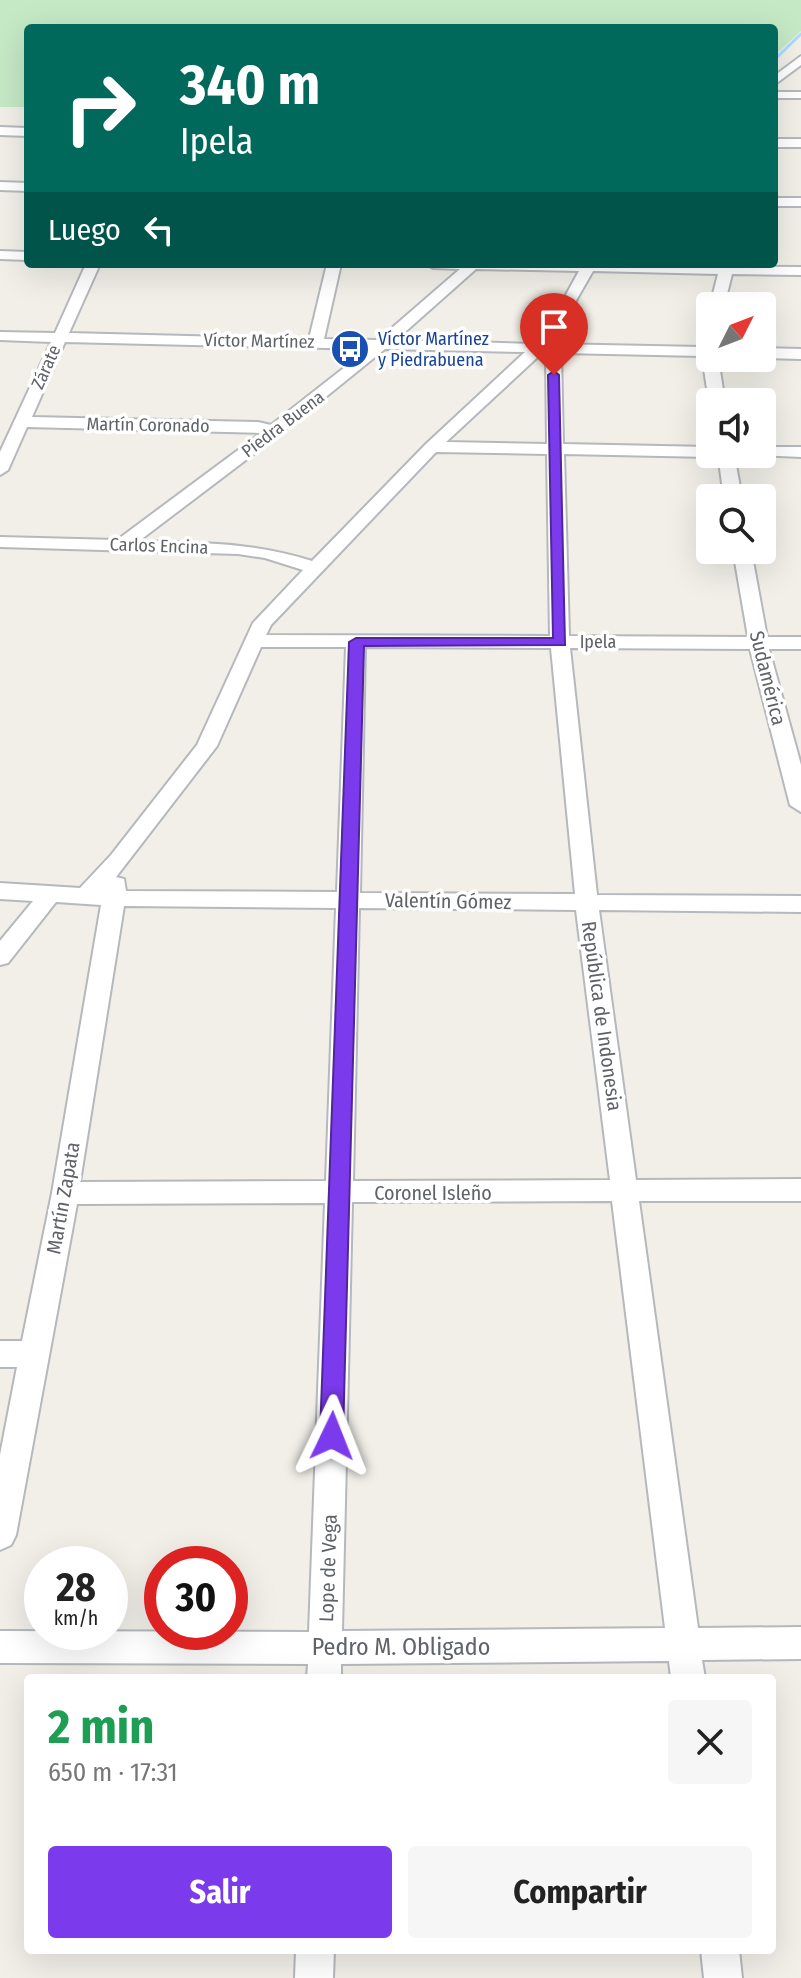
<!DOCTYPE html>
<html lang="es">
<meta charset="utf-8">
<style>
:root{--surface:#fff;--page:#f6f6f6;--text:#222;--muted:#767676;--accent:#7c3aed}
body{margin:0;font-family:"Fira Sans Condensed",sans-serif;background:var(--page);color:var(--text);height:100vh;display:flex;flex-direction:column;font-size:30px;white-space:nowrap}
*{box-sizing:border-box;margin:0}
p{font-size:26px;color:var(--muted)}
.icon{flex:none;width:44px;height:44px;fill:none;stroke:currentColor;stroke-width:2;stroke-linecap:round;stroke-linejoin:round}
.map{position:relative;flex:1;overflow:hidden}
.details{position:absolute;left:24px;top:1674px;width:752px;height:280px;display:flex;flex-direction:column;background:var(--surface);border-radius:8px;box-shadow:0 8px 32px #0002}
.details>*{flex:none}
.top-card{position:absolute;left:24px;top:24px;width:754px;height:244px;border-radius:8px;box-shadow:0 8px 32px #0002;background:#00695c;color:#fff;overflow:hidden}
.needle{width:52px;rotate:48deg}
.fabs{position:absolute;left:696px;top:292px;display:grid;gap:16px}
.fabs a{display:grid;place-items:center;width:80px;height:80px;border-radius:8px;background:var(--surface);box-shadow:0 8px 32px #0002;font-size:40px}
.speed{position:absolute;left:24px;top:1546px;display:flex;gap:16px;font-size:40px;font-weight:700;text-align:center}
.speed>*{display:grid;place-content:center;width:104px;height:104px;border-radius:50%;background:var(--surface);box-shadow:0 8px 32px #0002;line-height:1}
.speed small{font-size:20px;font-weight:400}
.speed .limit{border:12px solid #d22;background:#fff;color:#111}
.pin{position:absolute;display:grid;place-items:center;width:68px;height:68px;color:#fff;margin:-82px -34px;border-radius:50% 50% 50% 0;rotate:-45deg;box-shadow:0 0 8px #0007}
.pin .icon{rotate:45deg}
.me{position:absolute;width:88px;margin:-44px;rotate:2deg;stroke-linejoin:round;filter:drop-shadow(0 0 6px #0008)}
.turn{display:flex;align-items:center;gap:28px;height:168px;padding:0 24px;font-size:36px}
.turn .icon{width:104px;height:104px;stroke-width:2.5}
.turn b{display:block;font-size:56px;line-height:68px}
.then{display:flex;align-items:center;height:76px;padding:0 24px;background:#0003;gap:16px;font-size:30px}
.round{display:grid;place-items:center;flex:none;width:84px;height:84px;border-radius:8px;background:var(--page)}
.head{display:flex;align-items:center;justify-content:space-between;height:136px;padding:0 24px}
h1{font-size:48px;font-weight:700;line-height:60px;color:#1e9e55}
.cta{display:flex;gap:16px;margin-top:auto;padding:16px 24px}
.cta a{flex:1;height:92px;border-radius:8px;background:var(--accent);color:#fff;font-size:32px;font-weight:700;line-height:92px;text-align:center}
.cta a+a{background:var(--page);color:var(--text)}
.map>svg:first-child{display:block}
.green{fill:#c5e8c5}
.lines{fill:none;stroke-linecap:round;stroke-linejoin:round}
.stream{stroke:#aadaff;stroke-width:3}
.street-casing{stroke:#b5b8bc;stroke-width:4}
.street{fill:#fff;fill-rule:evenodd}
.route{fill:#7c3aed;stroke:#51269a;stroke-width:2}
.labels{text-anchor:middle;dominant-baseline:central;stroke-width:7;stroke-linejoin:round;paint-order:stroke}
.far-transit-label{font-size:18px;fill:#164399;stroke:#fff;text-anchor:start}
.far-street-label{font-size:18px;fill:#5f6368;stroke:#fff}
.street-label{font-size:20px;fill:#5f6368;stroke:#fff}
.near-street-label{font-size:24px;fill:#5f6368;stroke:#fff}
</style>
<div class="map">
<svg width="801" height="1978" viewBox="0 0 801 1978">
<rect width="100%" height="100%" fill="#f1efe8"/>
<path class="green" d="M0 0H801V31L774 56V28H28V107H0Z"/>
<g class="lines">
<path class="stream" d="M774 60 801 34"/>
<defs>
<path id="street" d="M801 56V65L774 85V76Z
M774 92H801V98H774Z
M0 127 28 128V136L0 135Z
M774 139H801V147H774Z
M0 182 28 183V191L0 190Z
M774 198H801V206H774Z
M0 251 28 252V260L0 259Z
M86 264H100L69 333 309 339 327 264H341L324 339 378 340 460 269 433 268 426 264 801 267V275L732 274 724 306H710L718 274 593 271 551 344 702 347 703 340 710 336V358H718L725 402H709L702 356 561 353 563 444 710 447V454H717L710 457 564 454 569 636 748 637 733 550H751L767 637H801V649H769L801 765V812L790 805 750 649 570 648 597 895 801 896V912L599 910 636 1180 801 1179V1201H639L698 1628 801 1627V1659L702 1660 705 1678H671L669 1661 341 1664V1678H307L308 1664 0 1663V1631L309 1632 325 1203 77 1204 16 1535 11 1545 0 1550V1455L17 1367H0V1341H22L52 1193 101 905 56 902 8 963 0 965V941L33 901 0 899V883L80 888 111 855 197 745 253 623 303 570 265 558 238 554 0 547V537L117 540 261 433 27 427 8 470 0 475V452L51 342 0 340V332L55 333ZM476 269 579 271 544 335 534 344 396 340ZM65 342 368 349 271 425 258 422 32 417ZM385 349 525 352 426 444 312 561C251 542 202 543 139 541L280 434ZM542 353H546L547 444 446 442ZM436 452 547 454 550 636 266 635 271 625ZM261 647H346L337 892 126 891 124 879 116 877 217 746ZM365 647 551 648 575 894 360 893ZM124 906 336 908 326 1181 80 1182ZM359 908 576 910 610 1180 353 1181ZM612 1201 665 1628 342 1631 352 1202Z
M762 348 801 349V359L762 358Z
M762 447H801V457L756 455 762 454Z
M718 454H734L742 498H724Z
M296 1950H334L333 1978H295Z
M701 1950H739L742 1978H704Z"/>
</defs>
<use href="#street" class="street-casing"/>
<use href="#street" class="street"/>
</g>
<path class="route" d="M554 371 559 375 565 645 364 646 343 1436 340 1443 332 1446 323 1443 320 1436 349 642 356 638H553L548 375Z"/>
<defs>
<symbol id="bus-disc" viewBox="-11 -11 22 22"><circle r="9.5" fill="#1a4fb4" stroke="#fff"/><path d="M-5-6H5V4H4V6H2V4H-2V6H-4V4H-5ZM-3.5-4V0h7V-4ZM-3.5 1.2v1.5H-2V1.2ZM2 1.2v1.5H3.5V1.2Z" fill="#fff"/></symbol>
</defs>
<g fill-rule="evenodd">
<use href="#bus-disc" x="328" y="327" width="44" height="44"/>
</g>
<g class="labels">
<g class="far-transit-label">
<text x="378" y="339">Víctor Martínez<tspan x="378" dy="21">y Piedrabuena</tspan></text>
</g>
<g class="far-street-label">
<text transform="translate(259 341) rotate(1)">Víctor Martínez</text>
<text transform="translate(46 367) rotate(-66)">Zárate</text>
<text transform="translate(283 424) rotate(-37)">Piedra Buena</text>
<text transform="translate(148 425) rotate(1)">Martín Coronado</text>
<text transform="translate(159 546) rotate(2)">Carlos Encina</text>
<text x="598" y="642">Ipela</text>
</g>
<g class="street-label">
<text transform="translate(768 678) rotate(76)">Sudamérica</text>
<text transform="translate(448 901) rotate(1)">Valentín Gómez</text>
<text transform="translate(602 1016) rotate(82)">República de Indonesia</text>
<text x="433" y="1193">Coronel Isleño</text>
<text transform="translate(63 1198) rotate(-80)">Martín Zapata</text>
<text transform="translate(328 1568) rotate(-88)">Lope de Vega</text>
</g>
<g class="near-street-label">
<text x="401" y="1647">Pedro M. Obligado</text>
</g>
</g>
</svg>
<div class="fabs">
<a><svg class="needle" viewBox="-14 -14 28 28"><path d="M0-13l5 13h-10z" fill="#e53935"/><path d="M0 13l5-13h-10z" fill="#767676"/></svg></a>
<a><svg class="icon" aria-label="sound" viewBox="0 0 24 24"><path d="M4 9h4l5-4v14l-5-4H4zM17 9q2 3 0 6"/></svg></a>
<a><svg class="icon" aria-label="search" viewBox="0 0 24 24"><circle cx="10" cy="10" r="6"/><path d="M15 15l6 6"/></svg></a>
</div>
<div class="speed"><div>28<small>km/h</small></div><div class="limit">30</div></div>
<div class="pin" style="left:554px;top:375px;background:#d93025"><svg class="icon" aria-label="arrive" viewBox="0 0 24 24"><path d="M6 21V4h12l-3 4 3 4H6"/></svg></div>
<svg class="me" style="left:332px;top:1436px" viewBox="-20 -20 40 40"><path d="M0-17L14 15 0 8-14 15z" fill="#7c3aed" stroke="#fff" stroke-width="4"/></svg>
<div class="top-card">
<div class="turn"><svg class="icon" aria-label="right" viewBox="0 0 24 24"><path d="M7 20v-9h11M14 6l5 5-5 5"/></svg><div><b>340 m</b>Ipela</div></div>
<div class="then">Luego<svg class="icon" aria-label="left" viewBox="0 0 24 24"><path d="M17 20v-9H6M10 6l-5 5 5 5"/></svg></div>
</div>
<section class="details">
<div class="head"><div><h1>2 min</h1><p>650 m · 17:31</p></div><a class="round"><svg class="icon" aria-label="close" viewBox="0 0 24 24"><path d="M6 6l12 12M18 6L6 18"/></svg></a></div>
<div class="cta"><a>Salir</a><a>Compartir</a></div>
</section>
</div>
